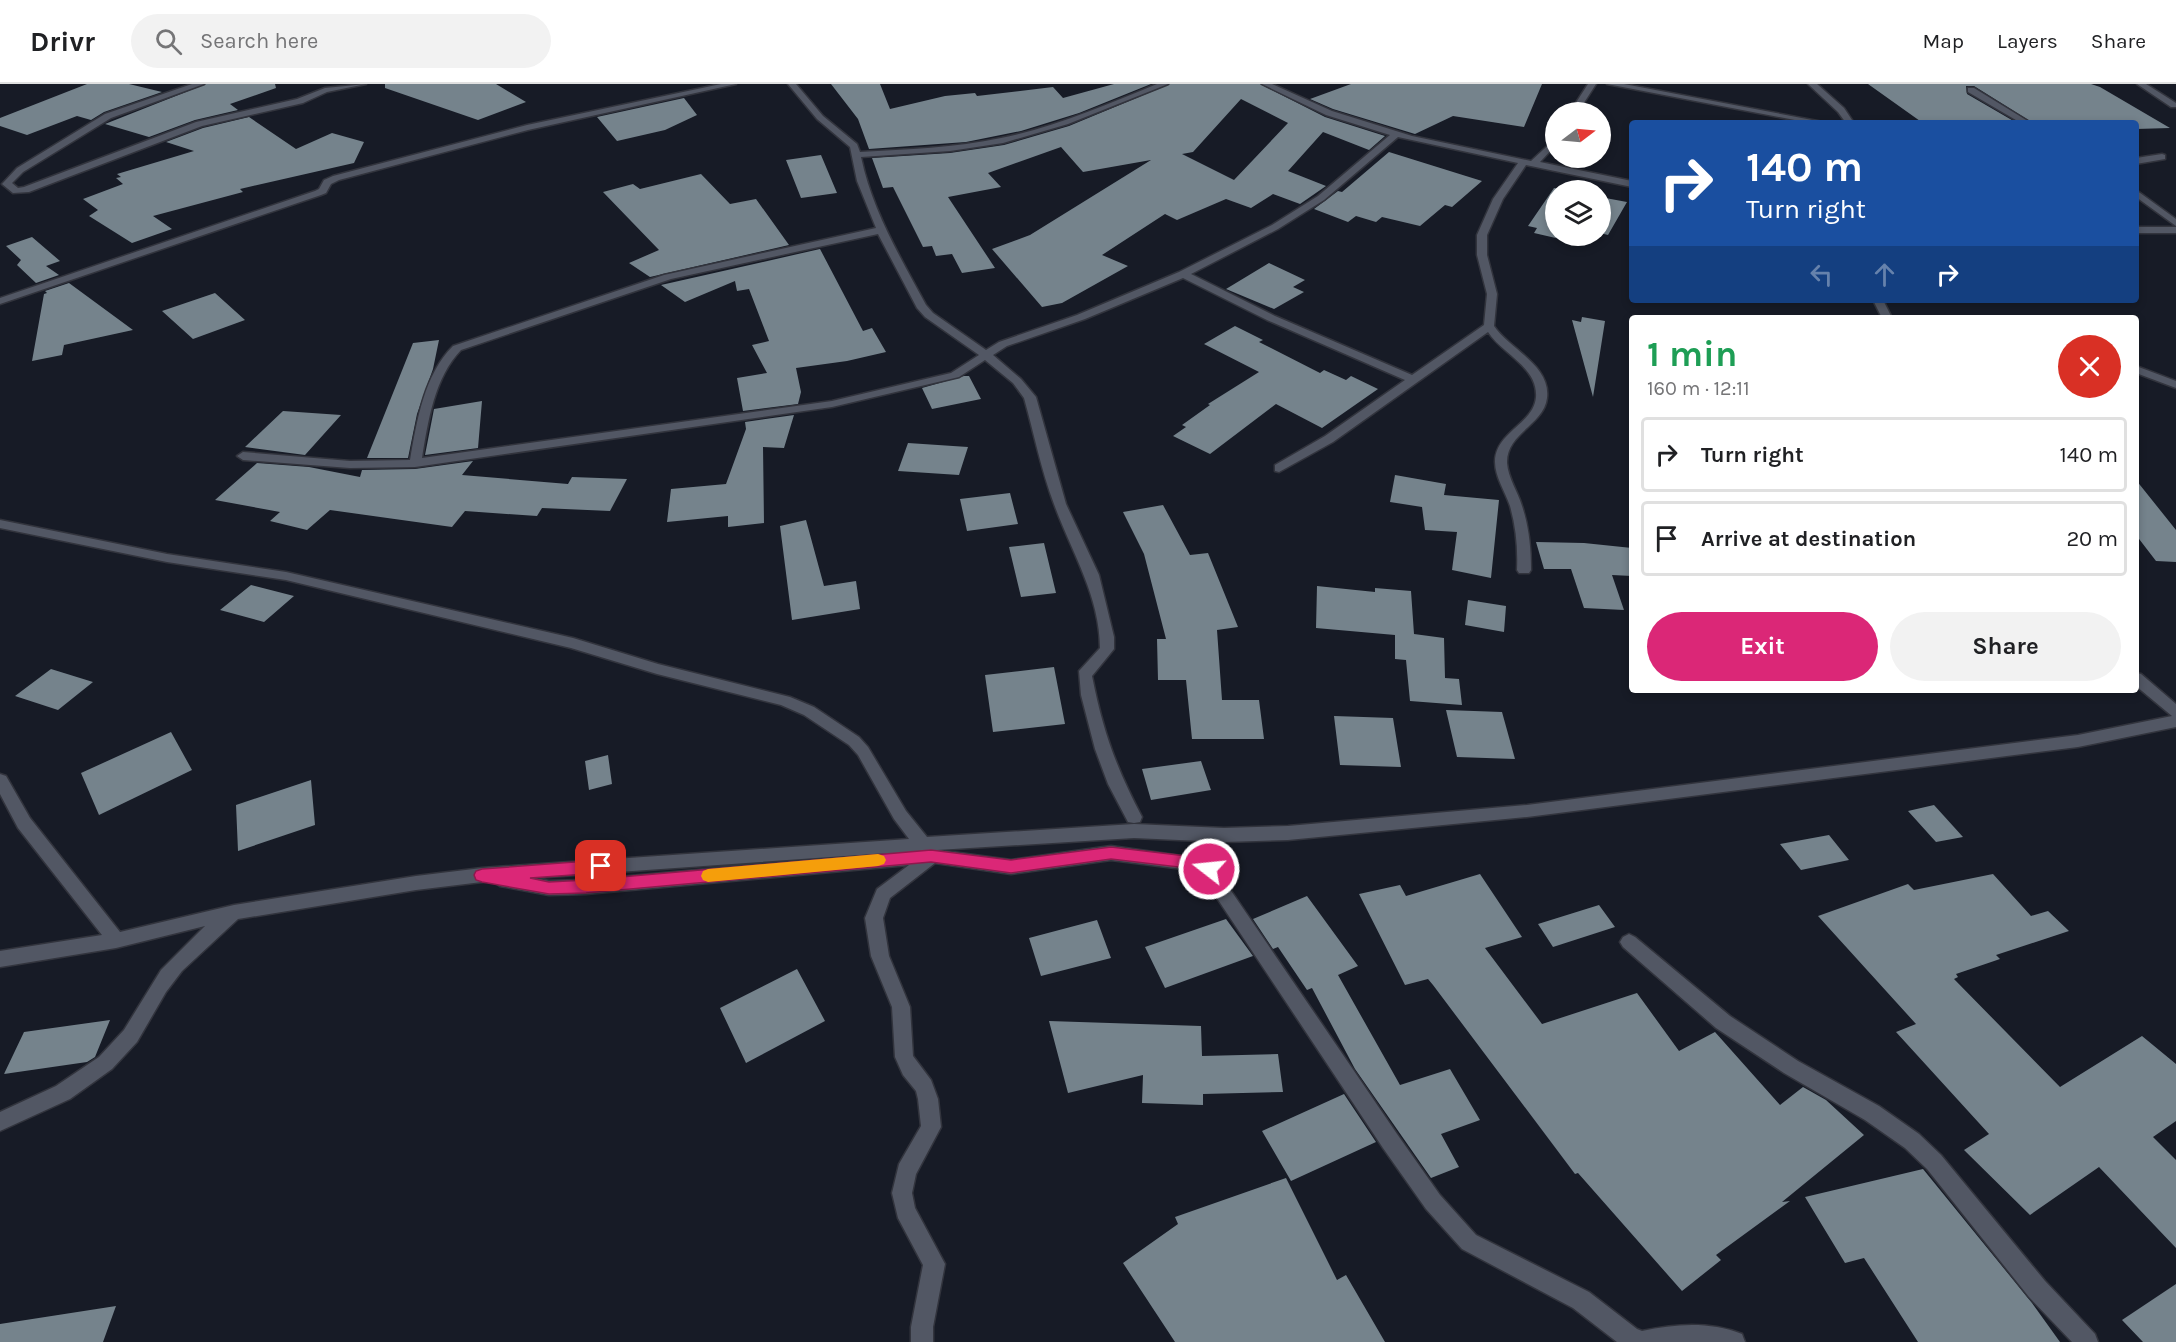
<!DOCTYPE html>
<meta charset="utf-8">
<style>
:root{--surface:#fff;--page:#f2f2f2;--text:#202124;--muted:#757577;--line:#e0e0e0;--accent:#db2777}
body{margin:0;font-family:Karla,sans-serif;background:var(--page);color:var(--text);height:100vh;display:flex;flex-direction:column;font-size:22px;white-space:nowrap}
*{box-sizing:border-box;margin:0}
p{font-size:20px;color:var(--muted)}
.icon{flex:none;width:33px;height:33px;fill:none;stroke:currentColor;stroke-width:2;stroke-linecap:round;stroke-linejoin:round}
.map{position:relative;flex:1;overflow:hidden}
.details{position:absolute;left:1629px;top:231px;width:510px;height:378px;display:flex;flex-direction:column;background:var(--surface);border-radius:6px;box-shadow:0 3px 9px #0003}
.details>*{flex:none}
.guide{position:absolute;left:1629px;top:36px;width:510px;height:183px;border-radius:6px;box-shadow:0 3px 9px #0003;background:#1a4fa0;color:#fff;overflow:hidden}
.needle{width:39px;rotate:74deg}
.fabs{position:absolute;left:1545px;top:18px;display:grid;gap:12px}
.fabs a{display:grid;place-items:center;width:66px;height:66px;border-radius:50%;background:var(--surface);box-shadow:0 3px 9px #0003;font-size:30px}
.pin{position:absolute;display:grid;place-items:center;width:51px;height:51px;color:#fff;margin:-26px;border-radius:12px;box-shadow:0 3px 9px #0006}
.me{position:absolute;width:66px;margin:-33px;rotate:286deg;stroke-linejoin:round;filter:drop-shadow(0 0 4px #0008)}
.turn{display:flex;align-items:center;gap:21px;height:126px;padding:0 18px;font-size:27px}
.turn .icon{width:78px;height:78px;stroke-width:2.5}
.turn b{display:block;font-size:42px;line-height:51px}
.lanes{display:flex;align-items:center;height:57px;padding:0 18px;background:#0003;justify-content:center;gap:30px;direction:ltr}
.lanes .off{opacity:.35}
.round{display:grid;place-items:center;flex:none;width:63px;height:63px;border-radius:32px;background:var(--page)}
.summary{display:flex;align-items:center;justify-content:space-between;height:102px;padding:0 18px}
h1{font-size:36px;font-weight:700;line-height:45px;color:#1e9e55}
.button{display:flex;gap:12px;margin-top:auto;padding:12px 18px}
.button a{flex:1;height:69px;border-radius:36px;background:var(--accent);color:#fff;font-size:24px;font-weight:700;line-height:69px;text-align:center}
.button a+a{background:var(--page);color:var(--text)}
ul{padding:0;list-style:none}
li{display:flex;align-items:center;gap:18px;height:75px;margin:0 12px 9px;padding:0 6px;border:3px solid var(--line);border-radius:6px}
li div{flex:1}
li b{display:block;font-size:22px}
li em{font-style:normal}
header{display:flex;align-items:center;gap:36px;box-sizing:border-box;height:84px;padding:0 30px;background:var(--surface);border-bottom:2px solid var(--line)}
header strong{font-size:28px}
nav{display:flex;gap:33px;margin-inline-start:auto;font-size:21px}
.search{width:420px;height:54px;background:var(--page);display:flex;align-items:center;gap:15px;box-sizing:border-box;padding:0 21px;border-radius:33px;color:var(--muted);font-size:22px}
.map>svg:first-child{display:block}
.building{fill:#75838c;fill-rule:evenodd}
.lines{fill:none;stroke-linecap:round;stroke-linejoin:round}
.street-casing{stroke:#32343d;stroke-width:3}
.street{fill:#525764;fill-rule:evenodd}
.route{fill:#db2777;stroke:#8e194d;stroke-width:1.5}
.slow{fill:#f59e0b}
</style>
<header>
<strong>Drivr</strong>
<div class="search"><svg class="icon" aria-label="search" viewBox="0 0 24 24"><circle cx="10" cy="10" r="6"/><path d="M15 15l6 6"/></svg>Search here</div>
<nav><a>Map</a><a>Layers</a><a>Share</a></nav>
</header>
<div class="map">
<svg width="2176" height="1258" viewBox="0 0 2176 1258">
<rect width="100%" height="100%" fill="#171b26"/>
<path class="building" d="M87 0H129L162 8 104 28 91 36 77 32 27 51 0 42V34Z
M206 0H275L276 4 230 20 238 26 195 36 149 53 105 40Z
M385 0H496L526 18 478 36 385 4Z
M831 0H880L890 25 945 12 975 9 977 12 1053 3 1063 14 1114 0H1151L1079 29 1021 47 966 58 869 65 858 35Z
M1170 0H1260L1325 33 1385 52 1369 66 1323 48 1288 87 1326 102 1300 120 1273 110 1251 124 1226 115 1177 136 1165 130 1102 171 1128 182 1062 219 1042 223 992 165 1030 151 1151 76 1083 88 1061 63 988 89 1001 103 948 113 995 184 962 189 952 170 936 172 932 162 923 163 893 103 883 104 872 74 950 69 1004 61 1069 42ZM1241 15 1288 39 1234 96 1182 70 1193 68Z
M1351 0H1542L1524 43 1453 32 1415 50 1333 25 1310 15Z
M1868 0H2091L2100 3 2170 44 2136 45V39H2033L1974 2H1966L1967 10 2017 39 1920 37Z
M684 14 697 31 665 46 617 57 597 33Z
M249 33 296 65 332 49 364 58 354 79 240 105 243 108 153 132 172 145 132 159 89 132 98 126 83 115 123 100 116 94 121 93 117 90 194 67 166 58 203 44Z
M1389 68 1482 97 1452 123 1445 121 1420 142 1382 133 1376 138 1356 132 1348 138 1314 125 1338 107 1342 108Z
M821 71 837 109 801 114 786 76Z
M701 90 730 120 756 115 789 161 650 193 629 179 659 166 603 108 633 100 640 105Z
M1554 104 1568 106H1556V152H1562L1560 155 1534 149 1537 144 1528 142Z
M1600 113 1627 118 1608 151 1600 149Z
M32 153 60 177 46 182 59 191 36 199 17 181 21 176 6 162Z
M820 165 863 247 872 244 886 268 847 277 796 284 801 308 798 320 743 327 737 294 767 289 752 261 769 257 749 205 737 207 735 197 685 218 661 201Z
M1269 179 1305 196 1293 203 1304 208 1274 225 1226 205Z
M69 199 133 246 64 261 62 271 32 277 44 210 47 209 45 207Z
M215 209 245 236 193 255 162 227Z
M1582 233 1605 237 1593 313 1572 236 1581 238Z
M1235 242 1263 256 1259 258 1320 289 1324 286 1346 296 1351 292 1378 305 1322 344 1276 320 1210 370 1173 352 1186 343 1182 341 1210 321 1208 320 1259 288 1204 260Z
M439 256 433 285 417 330 408 374H367L413 259Z
M964 292H969L981 315 932 325 922 304Z
M482 317 478 364 425 371 434 325Z
M283 327 341 331 305 371 245 363Z
M794 331 784 364 763 363 764 439 728 443V432L667 438 671 405 726 400 746 345 745 338Z
M908 359 968 363 959 391 898 387Z
M473 377 462 391 568 400 572 393 627 395 610 427 542 424 537 432 465 427 452 443 330 426 307 446 270 437 280 428 215 416 257 379 309 383 360 393 362 386 415 385Z
M1395 391 1446 400 1444 411 1499 416 1491 494 1452 486 1457 448 1425 446 1422 423 1390 418Z
M2136 396 2176 446V478L2156 477 2136 451Z
M1010 409 1018 440 967 447 960 415Z
M1163 421 1190 471 1208 469 1238 543 1217 546 1222 616H1259L1264 655H1192L1186 596H1158L1157 555H1166L1144 470 1123 428Z
M806 436 824 502 856 497 860 525 792 536 780 442Z
M1536 458 1584 459 1632 464V492L1612 491 1624 526 1584 524 1571 485H1544Z
M1044 459 1056 509 1021 513 1009 463Z
M251 501 294 512 264 538 220 526Z
M1317 502 1375 508V504L1411 507 1414 550 1444 554 1445 594 1459 595 1462 621 1410 617 1406 576 1395 575V551L1316 544Z
M1468 516 1506 522 1504 548 1465 541Z
M1054 583 1065 640 993 648 985 591Z
M51 585 93 598 58 626 15 612Z
M1446 626 1502 628 1515 675 1457 673Z
M1334 632 1393 634 1401 683 1340 681Z
M171 648 192 686 99 731 81 689Z
M608 671 612 700 589 706 585 677Z
M1201 677 1211 706 1151 716 1142 685Z
M311 696 315 741 238 767 236 721Z
M1934 721 1963 753 1936 758 1908 727Z
M1829 751 1849 776 1801 786 1780 760Z
M1480 790 1522 853 1485 864 1542 940 1637 909 1679 967 1715 948 1780 1021 1803 1003 1826 1016 1864 1051 1782 1118 1790 1117 1716 1171 1721 1176 1682 1207 1578 1089 1575 1090 1433 901 1428 895 1405 901 1359 810 1400 801 1406 812Z
M1993 790 2031 832 2048 827 2069 847 1996 871 2000 875 1956 890 1958 893 1954 895 2060 1003 2142 952 2176 980V1037L2153 1053 2176 1076V1164L2099 1083 2030 1131 1964 1066 1989 1050 1896 948 1916 940 1818 832 1908 800 1914 806Z
M1307 812 1358 882 1338 891 1400 1001 1450 985 1480 1036 1441 1050 1459 1083 1431 1094 1355 985 1312 904 1307 906 1278 863 1273 865 1253 835Z
M1599 821 1615 843 1553 863 1538 840Z
M1226 835 1253 872 1165 904 1145 863Z
M1097 836 1111 874 1041 892 1029 854Z
M797 885 825 937 746 979 720 924Z
M110 936 95 973 87 978 4 990 24 948Z
M1049 937 1201 942 1202 972 1278 970 1283 1008 1203 1010V1021L1142 1019 1143 991 1068 1009Z
M1344 1010 1376 1058 1291 1097 1262 1047Z
M1923 1085 2032 1219 2060 1258H1918L1864 1174 1845 1179 1805 1113Z
M1286 1094 1337 1196 1346 1191 1385 1258H1175L1123 1179 1178 1140 1175 1133Z
M2176 1200V1258H2143L2122 1236Z
M116 1222 103 1258H0V1240Z"/>
<g class="lines">
<defs>
<path id="street" d="M192 0H204L111 34 23 88 12 99 18 104 24 103 196 38 297 15 325 4 366 0 327 8 303 19 202 42 29 108 13 109 2 100 17 84 105 30Z
M721 0H736L528 46 339 96 331 100 326 109 321 111 0 220V214L315 107 319 105 324 96 333 92 527 41Z
M788 0H796L823 32 857 60 860 68C907 65 955 64 1001 54 1055 43 1106 21 1157 0H1168L1068 40 1003 59 950 67 861 73C872 126 900 173 926 221L933 229 986 266 999 258 1077 231 1179 188 1272 141 1318 112 1390 51 1326 31 1262 0H1272L1332 27 1412 52 1531 77 1556 54V61L1540 78 1632 97V103L1526 81 1503 115 1487 151V171L1497 210 1494 242C1509 265 1551 281 1547 314 1544 341 1506 349 1507 379 1508 394 1518 408 1522 422 1529 443 1531 464 1531 486L1529 489H1519L1517 486C1518 464 1516 443 1510 422 1505 407 1495 393 1495 378 1495 348 1534 340 1536 313 1538 283 1502 270 1488 248L1333 358 1279 388 1275 387V381L1325 352 1405 296 1267 236 1183 194 1085 235 1007 262 993 271 1021 295 1036 313 1066 420 1099 491 1114 553V565L1092 592C1103 648 1116 683 1142 733L1140 738 1134 739 1128 738 1108 700 1095 665 1081 611 1079 587 1100 564C1100 512 1071 467 1054 420 1041 386 1034 349 1024 314L1013 299 985 276 959 293 832 323 415 383 350 384 243 376 237 372 243 368 350 377 410 376C417 336 424 291 453 262L664 191 876 144 857 97 850 63 817 35ZM1398 53 1518 79 1493 115 1477 151V171L1487 210 1484 241 1412 291 1275 232 1191 190 1278 145 1324 116ZM878 150 917 224 925 233 979 271 951 289 832 317 422 374C428 338 434 294 461 266L671 195Z
M1588 0H1596L1578 28H1570Z
M1607 0H1624L1828 39H1810Z
M1808 0H1817L1844 24 1854 39H1846L1838 28Z
M2137 0H2146L2176 19V23H2171Z
M1968 4H1974L2031 39H2021L1968 8Z
M2162 70 2165 71V75L2136 80V74Z
M2136 106 2176 135V142L2136 113Z
M2136 143H2176V149H2136Z
M1873 216H1883L1892 234H1882Z
M2136 282 2176 297V304L2136 289Z
M0 436 167 470 286 488 573 554 658 580 790 613 814 623 859 653 868 663 906 727 927 753 1134 740 1224 744 1288 742 1527 721 2078 651 2172 632 2136 602V589L2141 590 2176 620V643L2078 663 1527 733 1288 756 1224 758 1134 754 937 766 1011 776 1111 762 1210 776 1397 1050 1440 1111 1476 1151 1589 1208 1637 1245 1642 1247C1675 1240 1709 1237 1742 1250L1745 1258H1617L1573 1224 1462 1165 1426 1125 1383 1064 1199 787 1111 776 1011 790 935 779 890 814 883 834 889 872 910 923 913 972 931 996 938 1015 941 1043 916 1090 912 1109 915 1124 945 1180 933 1243V1258H911V1243L923 1181 898 1134 892 1109 899 1080 921 1042 918 1015 916 1007 903 991 895 973 892 923 871 872 865 834 877 805 909 781 586 810 549 811 500 802 493 797 482 798 416 806 238 835 182 887 166 908 137 958 112 985 70 1015 0 1047V1028L56 1002 99 973 124 946 161 886 205 842 116 864 0 883V867L102 851 18 744 0 710V690L6 692 30 734 120 848 234 821 416 792 482 784 909 755 894 735 858 671 849 661 804 631 781 621 657 590 571 564 286 496 167 478 0 444ZM888 769 586 796 549 797 533 794Z
M1629 850 1635 853 1730 932 1798 977 1879 1022 1919 1050 1941 1071 2045 1197 2095 1250 2098 1258H2072L2029 1213 1927 1085 1905 1064 1865 1036 1784 989 1716 944 1623 863 1620 858 1623 853Z"/>
</defs>
<use href="#street" class="street-casing"/>
<use href="#street" class="street"/>
</g>
<path class="route" d="M1111 763 1195 773 1210 777 1216 785 1214 790 1209 792 1195 785 1111 775 1011 789 931 778 586 809 549 810 482 798 476 796 474 791 476 787 482 785 601 776 606 778 609 782 606 787 601 789 530 794 549 798 586 796 931 766 1011 776Z"/>
<path class="slow" d="M878 770 884 772 886 776 884 780 878 782 708 798 703 796 701 792 703 787 708 785Z"/>
</svg>
<div class="fabs">
<a><svg class="needle" viewBox="-14 -14 28 28"><path d="M0-13l5 13h-10z" fill="#e53935"/><path d="M0 13l5-13h-10z" fill="#757577"/></svg></a>
<a><svg class="icon" aria-label="layers" viewBox="0 0 24 24"><path d="M12 4l9 5-9 5-9-5zM3 14l9 5 9-5"/></svg></a>
</div>
<div class="pin" style="left:601px;top:782px;background:#d93025"><svg class="icon" aria-label="arrive" viewBox="0 0 24 24"><path d="M6 21V4h12l-3 4 3 4H6"/></svg></div>
<svg class="me" style="left:1209px;top:785px" viewBox="-20 -20 40 40"><circle r="17" fill="#db2777" stroke="#fff" stroke-width="3"/><path d="M0-11L8 9 0 5-8 9z" fill="#fff"/></svg>
<div class="guide">
<div class="turn"><svg class="icon" aria-label="right" viewBox="0 0 24 24"><path d="M7 20v-9h11M14 6l5 5-5 5"/></svg><div><b>140 m</b>Turn right</div></div>
<div class="lanes"><svg class="icon off" aria-label="left" viewBox="0 0 24 24"><path d="M17 20v-9H6M10 6l-5 5 5 5"/></svg><svg class="icon off" aria-label="ahead" viewBox="0 0 24 24"><path d="M12 20V5M6 11l6-6 6 6"/></svg><svg class="icon" aria-label="right" viewBox="0 0 24 24"><path d="M7 20v-9h11M14 6l5 5-5 5"/></svg></div>
</div>
<section class="details">
<div class="summary"><div><h1>1 min</h1><p>160 m · 12:11</p></div><a class="round" style="background:#d93025;color:#fff"><svg class="icon" aria-label="close" viewBox="0 0 24 24"><path d="M6 6l12 12M18 6L6 18"/></svg></a></div>
<ul>
<li><svg class="icon" aria-label="right" viewBox="0 0 24 24"><path d="M7 20v-9h11M14 6l5 5-5 5"/></svg><div><b>Turn right</b></div><em>140 m</em></li>
<li><svg class="icon" aria-label="arrive" viewBox="0 0 24 24"><path d="M6 21V4h12l-3 4 3 4H6"/></svg><div><b>Arrive at destination</b></div><em>20 m</em></li>
</ul>
<div class="button"><a>Exit</a><a>Share</a></div>
</section>
</div>
